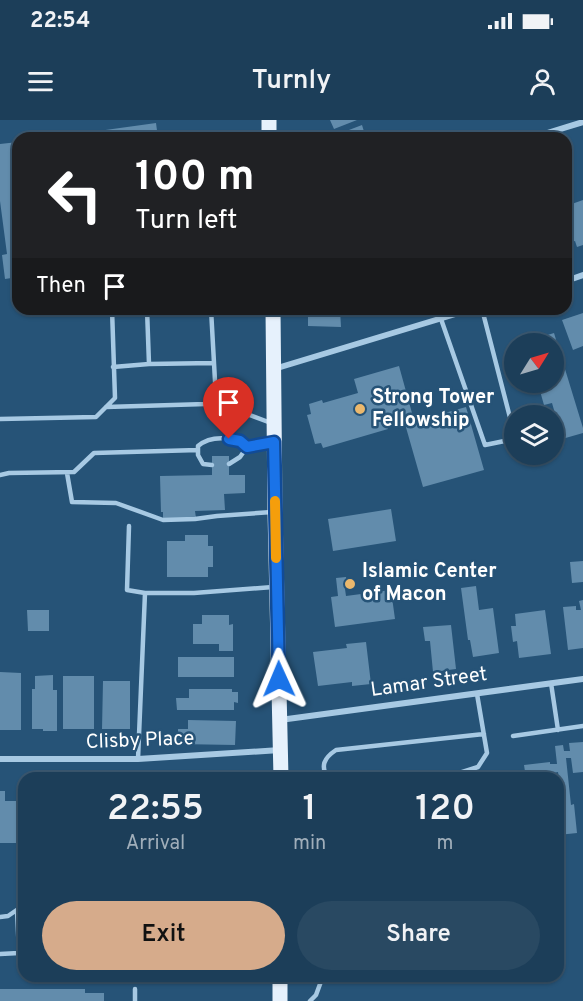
<!DOCTYPE html>
<style>
:root{--surface:#1c3e59;--page:#294962;--text:#f1f3f6;--muted:#a0aeba;--line:#3a576f;--accent:#d6ab8b}
body{margin:0;font-family:Overpass,sans-serif;background:var(--page);color:var(--text);height:100vh;display:flex;flex-direction:column;font-size:22px;white-space:nowrap}
*{box-sizing:border-box;margin:0}
p{font-size:20px;color:var(--muted)}
.icon{flex:none;width:33px;height:33px;fill:none;stroke:currentColor;stroke-width:2;stroke-linecap:round;stroke-linejoin:round}
.map{position:relative;flex:1;overflow:hidden}
.sheet{position:absolute;left:18px;top:652px;width:546px;height:210px;display:flex;flex-direction:column;background:var(--surface);border-radius:18px;box-shadow:0 2px 4px #0004,0 0 0 2px var(--line)}
.sheet>*{flex:none}
.guide{position:absolute;left:12px;top:12px;width:560px;height:183px;border-radius:18px;box-shadow:0 2px 4px #0004,0 0 0 2px var(--line);background:#202124;color:#fff;overflow:hidden}
.needle{width:39px;rotate:53deg}
.buttons{position:absolute;left:504px;top:213px;display:grid;gap:12px}
.buttons a{display:grid;place-items:center;width:60px;height:60px;border-radius:50%;background:var(--surface);box-shadow:0 2px 4px #0004,0 0 0 2px var(--line);font-size:30px}
.pin{position:absolute;display:grid;place-items:center;width:51px;height:51px;color:#fff;margin:-62px -26px;border-radius:50% 50% 50% 0;rotate:-45deg;box-shadow:0 0 6px #0007}
.pin .icon{rotate:45deg}
.me{position:absolute;width:66px;margin:-33px;rotate:359deg;stroke-linejoin:round;filter:drop-shadow(0 0 4px #0008)}
.turn{display:flex;align-items:center;gap:21px;height:126px;padding:0 24px;font-size:27px}
.turn .icon{width:78px;height:78px;stroke-width:2.5}
.turn b{display:block;font-size:42px;line-height:51px}
.then{display:flex;align-items:center;height:57px;padding:0 24px;background:#0003;gap:12px;font-size:22px}
.eta{display:flex;justify-content:space-evenly;align-items:center;height:102px;text-align:center}
.eta b{font-size:36px;font-weight:600;line-height:42px}
.action{display:flex;gap:12px;margin-top:auto;padding:12px 24px}
.action a{flex:1;height:69px;border-radius:36px;background:var(--accent);color:#111;font-size:24px;font-weight:600;line-height:69px;text-align:center}
.action a+a{background:var(--page);color:var(--text)}
.status{display:flex;justify-content:space-between;align-items:center;height:42px;padding:0 30px;background:var(--surface);direction:ltr}
.status svg{height:16px;fill:currentColor}
header{display:flex;justify-content:space-between;align-items:center;height:78px;padding:0 24px;background:var(--surface);font-size:27px;font-weight:600}
.map>svg:first-child{display:block}
.building{fill:#628cac}
.lines{fill:none;stroke-linecap:round;stroke-linejoin:round}
.lane{stroke:#a7c9e3;stroke-width:4.5}
.street{stroke:#a7c9e3;stroke-width:6}
.primary{stroke:#e6f1fc;stroke-width:15}
.route-casing{stroke:#114b97;stroke-width:15}
.route{stroke:#1a73e8;stroke-width:10}
.slow{stroke:#f59e0b;stroke-width:10}
.poi-dot{fill:#ebb86d;stroke:#265377;stroke-width:2}
.labels{text-anchor:middle;dominant-baseline:central;stroke-width:5;stroke-linejoin:round;paint-order:stroke}
.poi-label{font-size:20px;font-weight:bold;fill:#fff;stroke:#265377;text-anchor:start}
.street-label{font-size:20px;fill:#fff;stroke:#265377}
</style>
<div class="status"><b>22:54</b><svg viewBox="0 0 49 12"><path d="M0 12V9h3v3zM5 12V6h3v6zM10 12V3h3v9zM15 12V0h3v12zM26 1h20v11H26zM47 4h2v5h-2z"/></svg></div>
<header><svg class="icon" aria-label="menu" viewBox="0 0 24 24"><path d="M4 6h16M4 12h16M4 18h16"/></svg>Turnly<svg class="icon" aria-label="person" viewBox="0 0 24 24"><circle cx="12" cy="8" r="4"/><path d="M4 21q1-7 8-7t8 7"/></svg></header>
<div class="map">
<svg width="583" height="881" viewBox="0 0 583 881">
<rect width="100%" height="100%" fill="#265377"/>
<path class="building" d="M330 0H357L334 9Z
M156 3 158 18H92L91 12Z
M362 5 366 18H328Z
M18 22V157L5 159 2 135 7 134 0 81V24Z
M583 80V125L577 127 575 121 571 122 566 104V86Z
M323 189H340L341 207 308 206V191H323Z
M583 193V226L573 230 562 200Z
M554 213 583 308V313L555 321 554 298 556 297 552 283 544 285 538 264 554 262V224H525V222Z
M399 246 412 293 385 301 388 309 323 328 321 323 315 324 307 295 311 294 309 284 322 280 323 283 358 273 354 259Z
M466 287 484 350 423 367 405 304Z
M212 336H229V355H245V373L224 374 225 390 195 391 196 398 163 399V392H161L160 356 212 355Z
M391 389 396 421 333 431 328 399Z
M185 415H208V426H213V447H208V457H167V421H185Z
M583 441V462L572 463 570 442Z
M346 457 348 469H345L346 476 391 470 395 499 335 507 331 477 338 476 336 458Z
M476 466 479 490 493 488 499 533 473 537 470 520H468L461 468Z
M583 480V528L568 530 563 487 576 486V490H581L579 481Z
M27 490H49V511H28Z
M545 490 551 534 519 538 517 521 513 522 511 506H516L515 494Z
M202 495H229V505L233 504V531H219V524H193V504H202Z
M451 505 456 549 433 552 430 521H425L423 507Z
M366 522 371 564 352 566V562L318 566 313 532 347 528 346 524Z
M178 537H234V557H178Z
M0 552 21 553V610H0Z
M53 555V570H57V611H43V609H32V569H35V556Z
M63 556H94V609H63Z
M103 561H130V609H102Z
M189 569H232V572H238V583L234 582V590H177L176 578H189Z
M188 600 236 601 235 625 178 624V609H188Z
M583 622V652L573 653 571 638H566L571 685 574 684 577 713 558 715V688H562L558 652 553 653V658H526L524 645 550 642V644H557L555 626 563 625 564 631H570L569 623Z
M0 671H5V681H19L18 723H0Z
M0 869H85V873H104V881H0Z"/>
<g class="lines">
<path class="lane" d="M147 189 149 244 214 243
M211 189 216 279 231 288 271 303
M482 189 514 313
M441 199 485 325 514 319
M113 247 149 244
M106 287 206 284 216 279
M0 299 96 297 115 278 112 189
M229 344 240 337 247 327 271 323
M212 345 203 344 198 335V326C211 315 234 316 247 327
M67 353 72 382 116 383 163 400 195 399 217 396 272 392
M0 355 9 353 74 352 94 333 198 330
M129 406 127 470 145 473
M551 563 558 610
M513 616 583 606
M138 639 145 473H194L273 467
M328 658C320 646 324 638 336 630L484 614
M422 658 453 655 478 647 487 633 477 574
M0 797 8 796 24 785
M0 834 19 833 17 791
M135 881V869
M310 881 316 875 323 856"/>
<path class="street" d="M531 18 583 2
M566 161 583 155
M274 249 472 189
M280 600 583 559
M0 639H138L280 630"/>
<path class="primary" d="M269 0V18
M273 189 275 392 281 658
M280 881V856"/>
</g>
<g class="lines">
<defs>
<path id="route" d="M229 319 240 321 247 327 274 322 279 559"/>
</defs>
<use href="#route" class="route-casing"/>
<use href="#route" class="route"/>
<path class="slow" d="M275 381 276 438"/>
</g>
<g class="poi-dot">
<circle cx="360" cy="289" r="6"/>
<circle cx="350" cy="464" r="6"/>
</g>
<g class="labels">
<g class="poi-label">
<text x="372" y="278">Strong Tower<tspan x="372" dy="23">Fellowship</tspan></text>
<text x="362" y="452">Islamic Center<tspan x="362" dy="23">of Macon</tspan></text>
</g>
<g class="street-label">
<text transform="translate(429 563) rotate(-8)">Lamar Street</text>
<text transform="translate(140 621) rotate(-2)">Clisby Place</text>
</g>
</g>
</svg>
<div class="buttons">
<a><svg class="needle" viewBox="-14 -14 28 28"><path d="M0-13l5 13h-10z" fill="#e53935"/><path d="M0 13l5-13h-10z" fill="#a0aeba"/></svg></a>
<a><svg class="icon" aria-label="layers" viewBox="0 0 24 24"><path d="M12 4l9 5-9 5-9-5zM3 14l9 5 9-5"/></svg></a>
</div>
<div class="pin" style="left:229px;top:319px;background:#d93025"><svg class="icon" aria-label="arrive" viewBox="0 0 24 24"><path d="M6 21V4h12l-3 4 3 4H6"/></svg></div>
<svg class="me" style="left:279px;top:559px" viewBox="-20 -20 40 40"><path d="M0-17L14 15 0 8-14 15z" fill="#1a73e8" stroke="#fff" stroke-width="4"/></svg>
<div class="guide">
<div class="turn"><svg class="icon" aria-label="left" viewBox="0 0 24 24"><path d="M17 20v-9H6M10 6l-5 5 5 5"/></svg><div><b>100 m</b>Turn left</div></div>
<div class="then">Then<svg class="icon" aria-label="arrive" viewBox="0 0 24 24"><path d="M6 21V4h12l-3 4 3 4H6"/></svg></div>
</div>
<section class="sheet">
<div class="eta">
<div><b>22:55</b><p>Arrival</p></div>
<div><b>1</b><p>min</p></div>
<div><b>120</b><p>m</p></div>
</div>
<div class="action"><a>Exit</a><a>Share</a></div>
</section>
</div>
